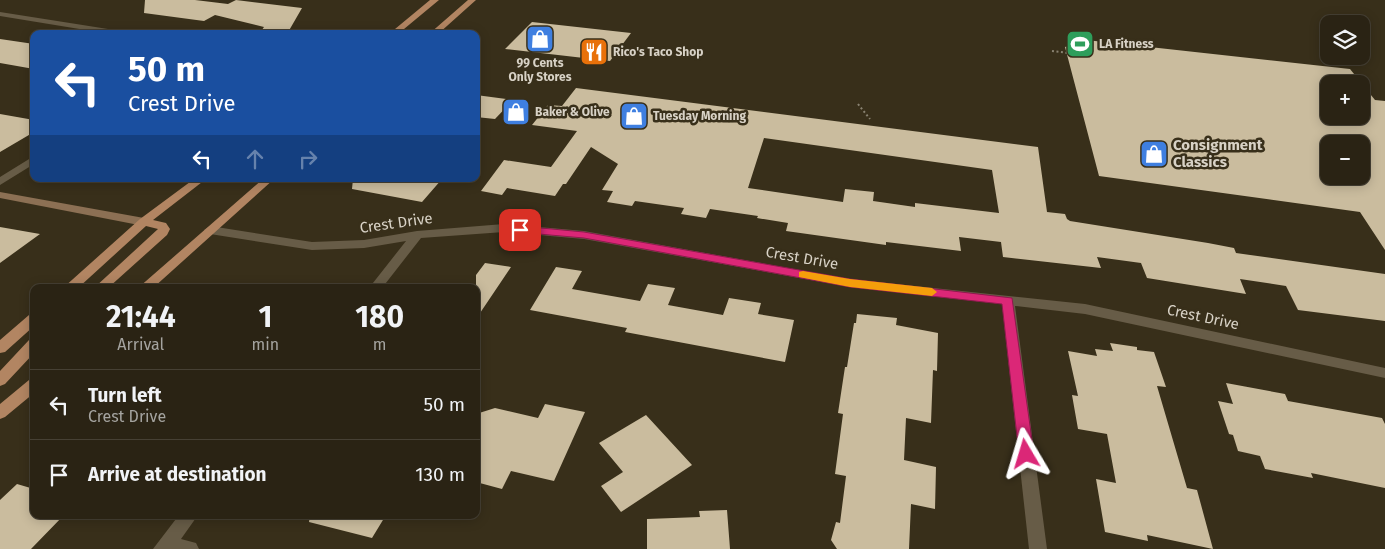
<!DOCTYPE html>
<meta charset="utf-8">
<style>
:root{--surface:#2a2314;--page:#322b1d;--text:#f1f3f6;--muted:#a5a4a0;--line:#464034}
body{margin:0;font-family:"Fira Sans",sans-serif;background:var(--page);color:var(--text);height:100vh;display:flex;flex-direction:column;font-size:19px;white-space:nowrap}
*{box-sizing:border-box;margin:0}
p{font-size:16px;color:var(--muted)}
.icon{flex:none;width:28px;height:28px;fill:none;stroke:currentColor;stroke-width:2;stroke-linecap:round;stroke-linejoin:round}
.map{position:relative;flex:1;overflow:hidden}
.drawer{position:absolute;left:30px;top:284px;width:450px;height:235px;display:flex;flex-direction:column;background:var(--surface);border-radius:10px;box-shadow:0 2px 12px #0003,0 0 0 1px var(--line)}
.drawer>*{flex:none}
.hud{position:absolute;left:30px;top:30px;width:450px;height:152px;border-radius:10px;box-shadow:0 2px 12px #0003,0 0 0 1px var(--line);background:#1a4fa0;color:#fff;overflow:hidden}
.fabs{position:absolute;left:1320px;top:15px;display:grid;gap:10px}
.fabs a{display:grid;place-items:center;width:50px;height:50px;border-radius:10px;background:var(--surface);box-shadow:0 2px 12px #0003,0 0 0 1px var(--line);font-size:25px}
.pin{position:absolute;display:grid;place-items:center;width:42px;height:42px;color:#fff;margin:-21px;border-radius:10px;box-shadow:0 2px 8px #0006}
.me{position:absolute;width:55px;margin:-28px;rotate:353deg;stroke-linejoin:round;filter:drop-shadow(0 0 4px #0008)}
.turn{display:flex;align-items:center;gap:18px;height:105px;padding:0 15px;font-size:22px}
.turn .icon{width:65px;height:65px;stroke-width:2.5}
.turn b{display:block;font-size:35px;line-height:42px}
.lanes{display:flex;align-items:center;height:48px;padding:0 15px;background:#0003;justify-content:center;gap:25px;direction:ltr}
.lanes .off{opacity:.35}
.eta{display:flex;justify-content:space-evenly;align-items:center;height:85px;text-align:center}
.eta b{font-size:30px;font-weight:700;line-height:35px}
ul{padding:0;list-style:none}
li{display:flex;align-items:center;gap:15px;height:70px;padding:0 15px;border-top:1px solid var(--line)}
li div{flex:1}
li b{display:block;font-size:19px}
li em{font-style:normal}
.map>svg:first-child{display:block}
.building{fill:#cabc9e;fill-rule:evenodd}
.lines{fill:none;stroke-linecap:round;stroke-linejoin:round}
.path{stroke:#898271;stroke-width:2;stroke-dasharray:2 2.5;stroke-linecap:butt}
.street{fill:#675c47;fill-rule:evenodd}
.secondary{fill:#8c7054;fill-rule:evenodd}
.primary{fill:#b28562;fill-rule:evenodd}
.route{fill:#db2777;stroke:#8e194d}
.slow{fill:#f59e0b}
.labels{text-anchor:middle;dominant-baseline:central;stroke-width:5;stroke-linejoin:round;paint-order:stroke}
.far-poi-label{font-size:12px;font-weight:bold;fill:#d8d2c6;stroke:#382f1a;text-anchor:start}
.poi-label{font-size:15px;font-weight:bold;fill:#d8d2c6;stroke:#382f1a;text-anchor:start}
.street-label{font-size:15px;fill:#d8d2c6;stroke:#382f1a}
</style>
<div class="map">
<svg width="1385" height="549" viewBox="0 0 1385 549">
<rect width="100%" height="100%" fill="#382f1a"/>
<path class="building" d="M145 0H195L228 4 236 0 302 8 287 34H259L264 27 215 15 204 21 144 13Z
M532 22 631 33 610 61 505 49Z
M0 39 34 44V69L0 63Z
M1086 40 1350 69 1375 100 1385 101V250L1360 212 1099 176 1065 47ZM1329 84H1361V116H1329ZM1329 144H1361V176H1329Z
M576 88 1038 147 1047 212 1065 214 1067 219 1070 221 1208 243 1234 248 1236 253 1385 274V321L1298 310 1286 286 1240 279 1246 294 1147 278 1141 263 1097 257 1101 268 1003 257 1001 242 959 237 961 251 886 242V245L786 231 788 223 757 218 758 216 710 209 706 218 681 214 684 208 635 201 632 206 607 202 613 191 602 190 618 164 591 147 566 184H563L555 196 507 188 502 195 481 191 504 160 551 167 577 131 532 125 548 105 562 106ZM764 138 992 170 999 213 915 203V207L873 201 874 192 845 189 843 202 748 188Z
M476 95 513 100 495 119 476 117Z
M0 114 34 120V132L0 152Z
M353 179H442L422 202 352 189Z
M0 227 40 234 0 263Z
M485 263 511 267 476 319V275Z
M556 267 582 271 572 289 640 301 648 284 675 288 668 305 723 315 729 298 761 303 758 314 794 320 785 362 625 332 627 328 530 310Z
M857 314 897 318 896 325 938 333 937 371 933 370 931 423 906 418 904 460 936 467 935 509 911 504 909 549H837L831 540 836 522 840 523 846 476 835 474 843 414 838 413 845 367H847L854 323H856Z
M1110 343 1137 347V350L1154 352 1166 387 1157 386 1187 488 1197 490 1213 549 1147 535 1148 541 1105 532 1096 479 1116 483 1107 434 1078 429 1072 395 1078 396 1068 351 1097 356 1095 349 1113 351Z
M1226 383 1285 394 1288 401 1382 418 1385 424V488L1311 473 1313 478 1265 469 1260 456 1238 451 1233 435 1229 434 1218 401 1233 404Z
M545 404 585 412 554 481 511 471 502 489 476 482V414L495 408 538 418Z
M646 415 692 465 621 512 601 486 623 472 599 443Z
M17 484 34 489V515H64L31 549H0V500Z
M727 510 730 549H647V519L700 517 699 511Z
M310 515H386L372 538 309 522Z"/>
<g class="lines">
<path class="path" d="M1052 51 1068 53
M858 104 870 119"/>
<path class="street" d="M0 12 127 32 131 34H110L0 16Z
M34 156V164L0 185V177Z
M504 224 584 231 849 279 1085 304 1385 368V378L1085 314 1015 306 1047 549H1029L1002 304 849 287 584 239 504 232 421 238 382 288H369L406 241 364 248 312 250 210 234 204 230 210 226 312 242 364 240 417 231Z
M179 515H198L181 539 196 543 199 549H153Z"/>
<path class="secondary" d="M0 192 144 218 150 222 144 226 0 198Z"/>
<path class="primary" d="M430 0H439L398 34H389Z
M468 0H476L438 34H429Z
M194 179H206L153 220 166 223 170 229 167 235 108 288H94L158 229 146 226 78 288H63L140 219Z
M263 179H274L153 288H138Z
M34 313V326L5 352 0 353V340L29 315Z
M34 339V353L5 384 0 386V371L29 340Z
M34 378V393L5 417 0 419V404L29 380Z"/>
</g>
<path class="route" d="M520 226 584 232 850 279 1012 298 1034 454 1031 458 1026 460 1021 458 1019 454 1002 304 850 287 584 238 516 232V227Z"/>
<path class="slow" d="M803 271 850 279 932 288 937 292 932 296 850 287 799 277V272Z"/>
<defs>
<symbol id="shop-square" viewBox="-11 -11 22 22"><rect x="-9" y="-9" width="18" height="18" rx="4" fill="#3f7fe0" stroke="#382f1a"/><path d="M-5-2.5h2.3a2.7 3.5 0 0 1 5.4 0H5L5.5 6h-11ZM-1.5-2.5h3a1.5 2.3 0 0 0-3 0Z" fill="#fff"/></symbol>
<symbol id="stadium-square" viewBox="-11 -11 22 22"><rect x="-9" y="-9" width="18" height="18" rx="4" fill="#2e9e5b" stroke="#382f1a"/><path d="M0-5a6.5 5 0 1 0 0 10a6.5 5 0 1 0 0-10ZM-3.5-1.8h7v3.6h-7Z" fill="#fff"/></symbol>
<symbol id="restaurant-square" viewBox="-11 -11 22 22"><rect x="-9" y="-9" width="18" height="18" rx="4" fill="#e8710a" stroke="#382f1a"/><path d="M-5-6h1v4h1v-4h1v4h1v-4h1v5L-1.5 .5V6h-2V.5L-5-1ZM5-6V6H3V1.5H1.5Q1.5-4 5-6Z" fill="#fff"/></symbol>
</defs>
<g fill-rule="evenodd">
<use href="#shop-square" x="524" y="23" width="32" height="32"/>
<use href="#stadium-square" x="1064" y="28" width="32" height="32"/>
<use href="#restaurant-square" x="578" y="36" width="32" height="32"/>
<use href="#shop-square" x="500" y="96" width="32" height="32"/>
<use href="#shop-square" x="618" y="100" width="32" height="32"/>
<use href="#shop-square" x="1138" y="138" width="32" height="32"/>
</g>
<g class="labels">
<g class="far-poi-label">
<text x="1099" y="44">LA Fitness</text>
<text x="613" y="52">Rico's Taco Shop</text>
<text x="540" y="63" text-anchor="middle">99 Cents<tspan x="540" dy="14">Only Stores</tspan></text>
<text x="535" y="112">Baker &amp; Olive</text>
<text x="653" y="116">Tuesday Morning</text>
</g>
<g class="poi-label">
<text x="1173" y="145">Consignment<tspan x="1173" dy="17">Classics</tspan></text>
</g>
<g class="street-label">
<text transform="translate(396 223) rotate(-8)">Crest Drive</text>
<text transform="translate(802 258) rotate(10)">Crest Drive</text>
<text transform="translate(1203 317) rotate(12)">Crest Drive</text>
</g>
</g>
</svg>
<div class="fabs">
<a><svg class="icon" aria-label="layers" viewBox="0 0 24 24"><path d="M12 4l9 5-9 5-9-5zM3 14l9 5 9-5"/></svg></a>
<a>+</a>
<a>−</a>
</div>
<div class="pin" style="left:520px;top:230px;background:#d93025"><svg class="icon" aria-label="arrive" viewBox="0 0 24 24"><path d="M6 21V4h12l-3 4 3 4H6"/></svg></div>
<svg class="me" style="left:1026px;top:454px" viewBox="-20 -20 40 40"><path d="M0-17L14 15 0 8-14 15z" fill="#db2777" stroke="#fff" stroke-width="4"/></svg>
<div class="hud">
<div class="turn"><svg class="icon" aria-label="left" viewBox="0 0 24 24"><path d="M17 20v-9H6M10 6l-5 5 5 5"/></svg><div><b>50 m</b>Crest Drive</div></div>
<div class="lanes"><svg class="icon" aria-label="left" viewBox="0 0 24 24"><path d="M17 20v-9H6M10 6l-5 5 5 5"/></svg><svg class="icon off" aria-label="ahead" viewBox="0 0 24 24"><path d="M12 20V5M6 11l6-6 6 6"/></svg><svg class="icon off" aria-label="right" viewBox="0 0 24 24"><path d="M7 20v-9h11M14 6l5 5-5 5"/></svg></div>
</div>
<section class="drawer">
<div class="eta">
<div><b>21:44</b><p>Arrival</p></div>
<div><b>1</b><p>min</p></div>
<div><b>180</b><p>m</p></div>
</div>
<ul>
<li><svg class="icon" aria-label="left" viewBox="0 0 24 24"><path d="M17 20v-9H6M10 6l-5 5 5 5"/></svg><div><b>Turn left</b><p>Crest Drive</p></div><em>50 m</em></li>
<li><svg class="icon" aria-label="arrive" viewBox="0 0 24 24"><path d="M6 21V4h12l-3 4 3 4H6"/></svg><div><b>Arrive at destination</b></div><em>130 m</em></li>
</ul>
</section>
</div>
